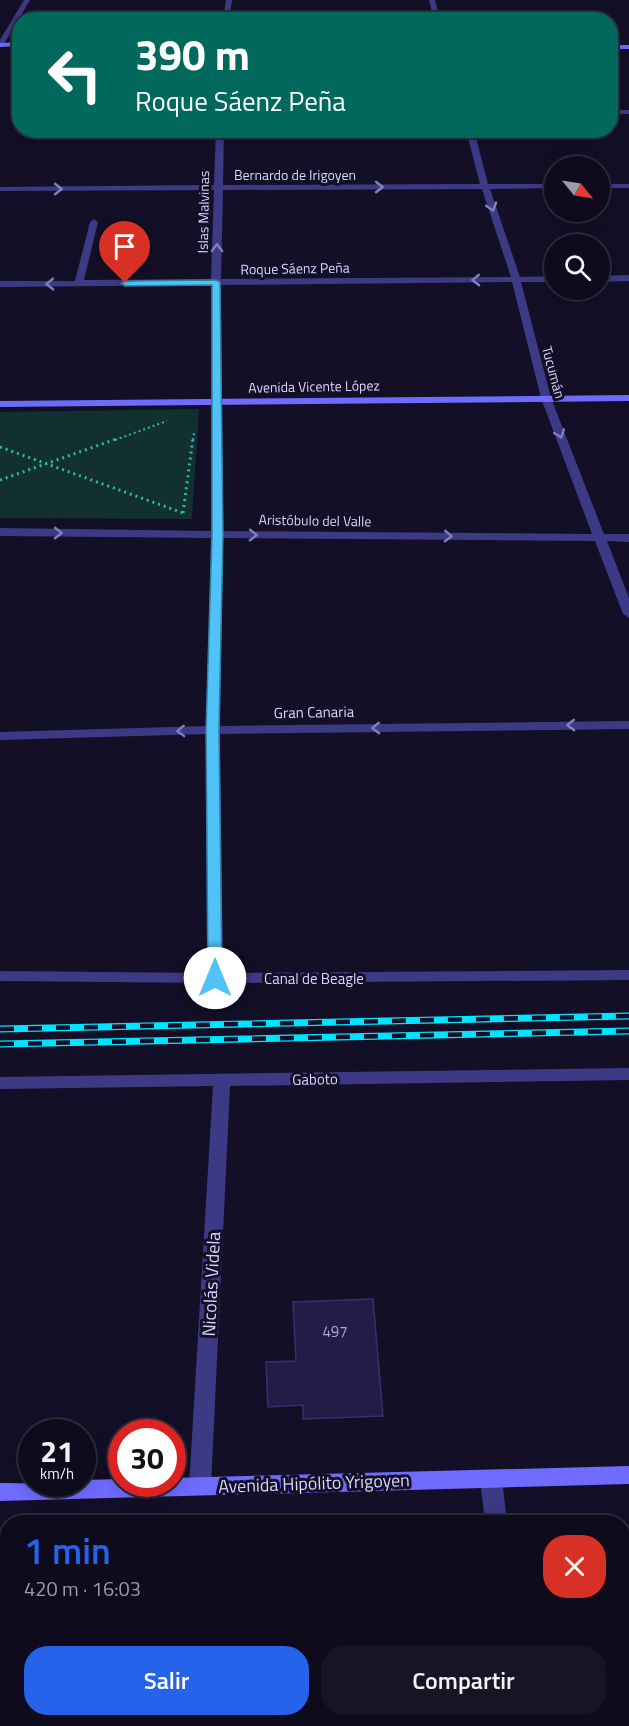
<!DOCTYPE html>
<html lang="es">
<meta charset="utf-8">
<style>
:root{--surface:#0e0b1c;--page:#171425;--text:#f1f3f6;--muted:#9b9ba3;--line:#2e2b3b;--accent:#2563eb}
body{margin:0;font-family:"Titillium Web",sans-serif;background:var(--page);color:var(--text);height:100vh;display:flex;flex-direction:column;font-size:22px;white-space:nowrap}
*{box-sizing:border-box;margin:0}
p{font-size:20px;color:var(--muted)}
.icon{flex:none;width:33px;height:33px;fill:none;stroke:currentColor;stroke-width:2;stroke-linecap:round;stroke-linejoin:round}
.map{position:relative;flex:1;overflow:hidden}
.side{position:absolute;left:0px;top:1515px;width:630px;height:212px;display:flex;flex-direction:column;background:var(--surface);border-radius:24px 24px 0 0;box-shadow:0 3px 15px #0003,0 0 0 2px var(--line)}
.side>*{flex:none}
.top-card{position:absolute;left:12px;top:12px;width:606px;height:126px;border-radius:24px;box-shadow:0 3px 15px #0003,0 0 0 2px var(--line);background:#00695c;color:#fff;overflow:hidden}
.needle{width:39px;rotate:120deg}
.fabs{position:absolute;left:544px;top:156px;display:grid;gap:12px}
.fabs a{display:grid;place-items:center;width:66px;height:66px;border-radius:50%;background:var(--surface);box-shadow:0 3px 15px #0003,0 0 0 2px var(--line);font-size:30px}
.speed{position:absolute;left:18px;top:1419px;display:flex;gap:12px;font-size:30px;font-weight:700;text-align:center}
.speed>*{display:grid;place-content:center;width:78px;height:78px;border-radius:50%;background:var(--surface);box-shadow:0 3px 15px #0003,0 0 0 2px var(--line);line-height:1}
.speed small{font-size:15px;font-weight:400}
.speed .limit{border:9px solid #d22;background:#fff;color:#111}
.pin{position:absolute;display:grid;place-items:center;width:51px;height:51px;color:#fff;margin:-62px -26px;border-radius:50% 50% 50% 0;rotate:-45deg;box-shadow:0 0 6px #0007}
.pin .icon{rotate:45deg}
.me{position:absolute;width:66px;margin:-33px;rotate:0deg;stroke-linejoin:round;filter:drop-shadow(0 0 4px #0008)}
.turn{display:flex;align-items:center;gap:21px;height:126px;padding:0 24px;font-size:27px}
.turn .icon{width:78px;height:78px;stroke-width:2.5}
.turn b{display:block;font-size:42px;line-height:51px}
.round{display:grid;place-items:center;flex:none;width:63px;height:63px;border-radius:24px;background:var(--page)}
.overview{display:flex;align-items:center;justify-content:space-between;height:102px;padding:0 24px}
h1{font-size:36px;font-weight:600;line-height:45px;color:var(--accent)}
.action{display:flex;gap:12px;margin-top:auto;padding:12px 24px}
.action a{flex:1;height:69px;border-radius:24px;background:var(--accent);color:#fff;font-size:24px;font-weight:600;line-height:69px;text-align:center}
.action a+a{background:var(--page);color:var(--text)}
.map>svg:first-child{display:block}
.green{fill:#12302f}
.building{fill:#241b47;stroke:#3b2d73;stroke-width:1.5}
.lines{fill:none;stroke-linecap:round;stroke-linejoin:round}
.path-far1{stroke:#2fb8b0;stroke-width:2;stroke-dasharray:2 3;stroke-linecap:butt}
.path{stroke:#2fb8b0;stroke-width:3;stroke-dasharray:2 4;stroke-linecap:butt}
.minor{fill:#3d3a85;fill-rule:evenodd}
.tertiary{fill:#3d3a85;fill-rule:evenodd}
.secondary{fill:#6f6bff;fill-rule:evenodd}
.rail-casing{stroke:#00e5ff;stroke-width:7}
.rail{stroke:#130f26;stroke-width:4.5;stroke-dasharray:14;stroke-linecap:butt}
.oneway{stroke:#837fbc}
.route{fill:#4fc3f7;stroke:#337fa1;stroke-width:1.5}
.labels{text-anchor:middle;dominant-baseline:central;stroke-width:6;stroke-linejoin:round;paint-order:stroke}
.far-street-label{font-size:14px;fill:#d9d4ff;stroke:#130f26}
.street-label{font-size:15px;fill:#d9d4ff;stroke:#130f26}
.near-number-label{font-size:15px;fill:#aca6d1}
.near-street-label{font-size:18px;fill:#d9d4ff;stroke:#130f26}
</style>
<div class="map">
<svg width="629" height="1726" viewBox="0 0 629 1726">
<rect width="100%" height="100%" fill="#130f26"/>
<path class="green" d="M199 409 192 519 0 518V412Z"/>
<path class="building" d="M373 1299 383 1416 303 1419V1405L268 1407 266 1362 296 1361 293 1302Z"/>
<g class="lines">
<path class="path-far1" d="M115 440 167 421
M193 440 194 433"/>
<path class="path" d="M0 447 183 513
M0 480 119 438
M183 513 193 438"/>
<path class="minor" d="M226 0H232L229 20H223Z
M429 0H435L440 20H434Z
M610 110H629V114H610Z
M216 130H224L223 185 480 184 466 130H474L488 184H555V188L490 189 520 277 555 276V282H521L551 398 604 534H629V542L607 541 629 598V618L623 614 595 541 223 538 220 726 629 721V729L220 734 223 973 629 970V980L215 983 0 981V971L207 973 206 734 0 740V732L206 726 211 538 0 536V528L211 531V285L0 287V281H75L90 222 94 219 98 222 84 280 211 279 214 190 0 191V187L214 185ZM482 189 511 277 221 279 223 190ZM512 282 541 398 592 534 223 531 221 285Z
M600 184H629V188H600Z
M629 275V281L600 282V276Z
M629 1068V1080L230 1086 211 1486 208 1493 200 1495 192 1493 189 1486 213 1086 0 1089V1077Z
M491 1470 498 1472 502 1479 507 1522H485L480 1479 484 1472Z
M509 1719H533L534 1726H510Z"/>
<path class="tertiary" d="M24 0H30L4 44 0 46V40Z"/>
<path class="secondary" d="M20 42V46L0 47V43Z
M610 45H629V49H610Z
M629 395V401L0 407V401Z
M629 1466V1484L0 1501V1483L82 1484V1480L122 1479V1484H172V1478Z"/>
<defs>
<path id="rail" d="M0 1029 629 1016
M0 1044 629 1031"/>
</defs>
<use href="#rail" class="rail-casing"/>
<use href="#rail" class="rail"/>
</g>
<defs><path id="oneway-chevron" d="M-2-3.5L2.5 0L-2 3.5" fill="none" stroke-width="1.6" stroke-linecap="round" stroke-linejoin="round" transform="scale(1.5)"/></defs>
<g class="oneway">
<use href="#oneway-chevron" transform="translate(379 187)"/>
<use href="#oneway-chevron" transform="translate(58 189)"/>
<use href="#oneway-chevron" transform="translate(492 207) rotate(72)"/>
<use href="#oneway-chevron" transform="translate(217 248) rotate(-89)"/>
<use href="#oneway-chevron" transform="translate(476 280) rotate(179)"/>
<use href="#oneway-chevron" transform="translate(50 284) rotate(179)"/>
<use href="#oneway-chevron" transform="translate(560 434) rotate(69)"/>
<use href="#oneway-chevron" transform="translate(58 533)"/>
<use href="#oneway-chevron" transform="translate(253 535) rotate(1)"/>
<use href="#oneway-chevron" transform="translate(448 536) rotate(1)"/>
<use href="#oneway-chevron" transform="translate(571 725) rotate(179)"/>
<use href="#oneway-chevron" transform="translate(376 728) rotate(179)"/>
<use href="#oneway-chevron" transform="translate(181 731) rotate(178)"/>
</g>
<path class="route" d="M216 280 220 282 223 534 219 730 222 978 215 983 208 978 206 730 212 534V285L125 286 121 283 125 281Z"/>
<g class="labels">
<g class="far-street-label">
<text x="295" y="174">Bernardo de Irigoyen</text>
<text transform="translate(203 212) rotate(-89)">Islas Malvinas</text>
<text transform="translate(295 268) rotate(-1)">Roque Sáenz Peña</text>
<text transform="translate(554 372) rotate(75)">Tucumán</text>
<text transform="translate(314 386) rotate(-1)">Avenida Vicente López</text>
<text transform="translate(315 520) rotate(1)">Aristóbulo del Valle</text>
</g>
<g class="street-label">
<text transform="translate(314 712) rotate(-1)">Gran Canaria</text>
<text x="314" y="978">Canal de Beagle</text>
<text transform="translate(315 1079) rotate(-1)">Gaboto</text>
</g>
<g class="near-number-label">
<text x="335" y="1331">497</text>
</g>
<g class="near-street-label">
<text transform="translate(211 1284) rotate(-87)">Nicolás Videla</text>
<text transform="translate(314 1483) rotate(-2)">Avenida Hipólito Yrigoyen</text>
</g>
</g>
</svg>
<div class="fabs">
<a><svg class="needle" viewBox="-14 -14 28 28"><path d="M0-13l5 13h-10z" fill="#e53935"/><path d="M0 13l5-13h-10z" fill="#9b9ba3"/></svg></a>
<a><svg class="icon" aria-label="search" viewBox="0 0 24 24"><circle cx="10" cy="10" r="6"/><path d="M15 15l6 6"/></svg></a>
</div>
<div class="speed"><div>21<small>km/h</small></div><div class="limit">30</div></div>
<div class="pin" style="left:125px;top:283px;background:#d93025"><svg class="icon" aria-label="arrive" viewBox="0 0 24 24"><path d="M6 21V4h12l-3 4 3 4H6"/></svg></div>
<svg class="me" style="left:215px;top:978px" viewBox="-20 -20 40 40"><circle r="19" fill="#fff"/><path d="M0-13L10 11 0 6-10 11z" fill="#4fc3f7"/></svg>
<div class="top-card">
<div class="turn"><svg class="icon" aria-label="left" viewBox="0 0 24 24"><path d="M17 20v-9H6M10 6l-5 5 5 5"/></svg><div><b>390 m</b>Roque Sáenz Peña</div></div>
</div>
<section class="side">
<div class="overview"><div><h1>1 min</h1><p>420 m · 16:03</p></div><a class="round" style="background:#d93025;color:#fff"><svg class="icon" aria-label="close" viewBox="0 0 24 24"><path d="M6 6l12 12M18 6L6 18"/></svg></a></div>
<div class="action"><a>Salir</a><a>Compartir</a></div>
</section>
</div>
